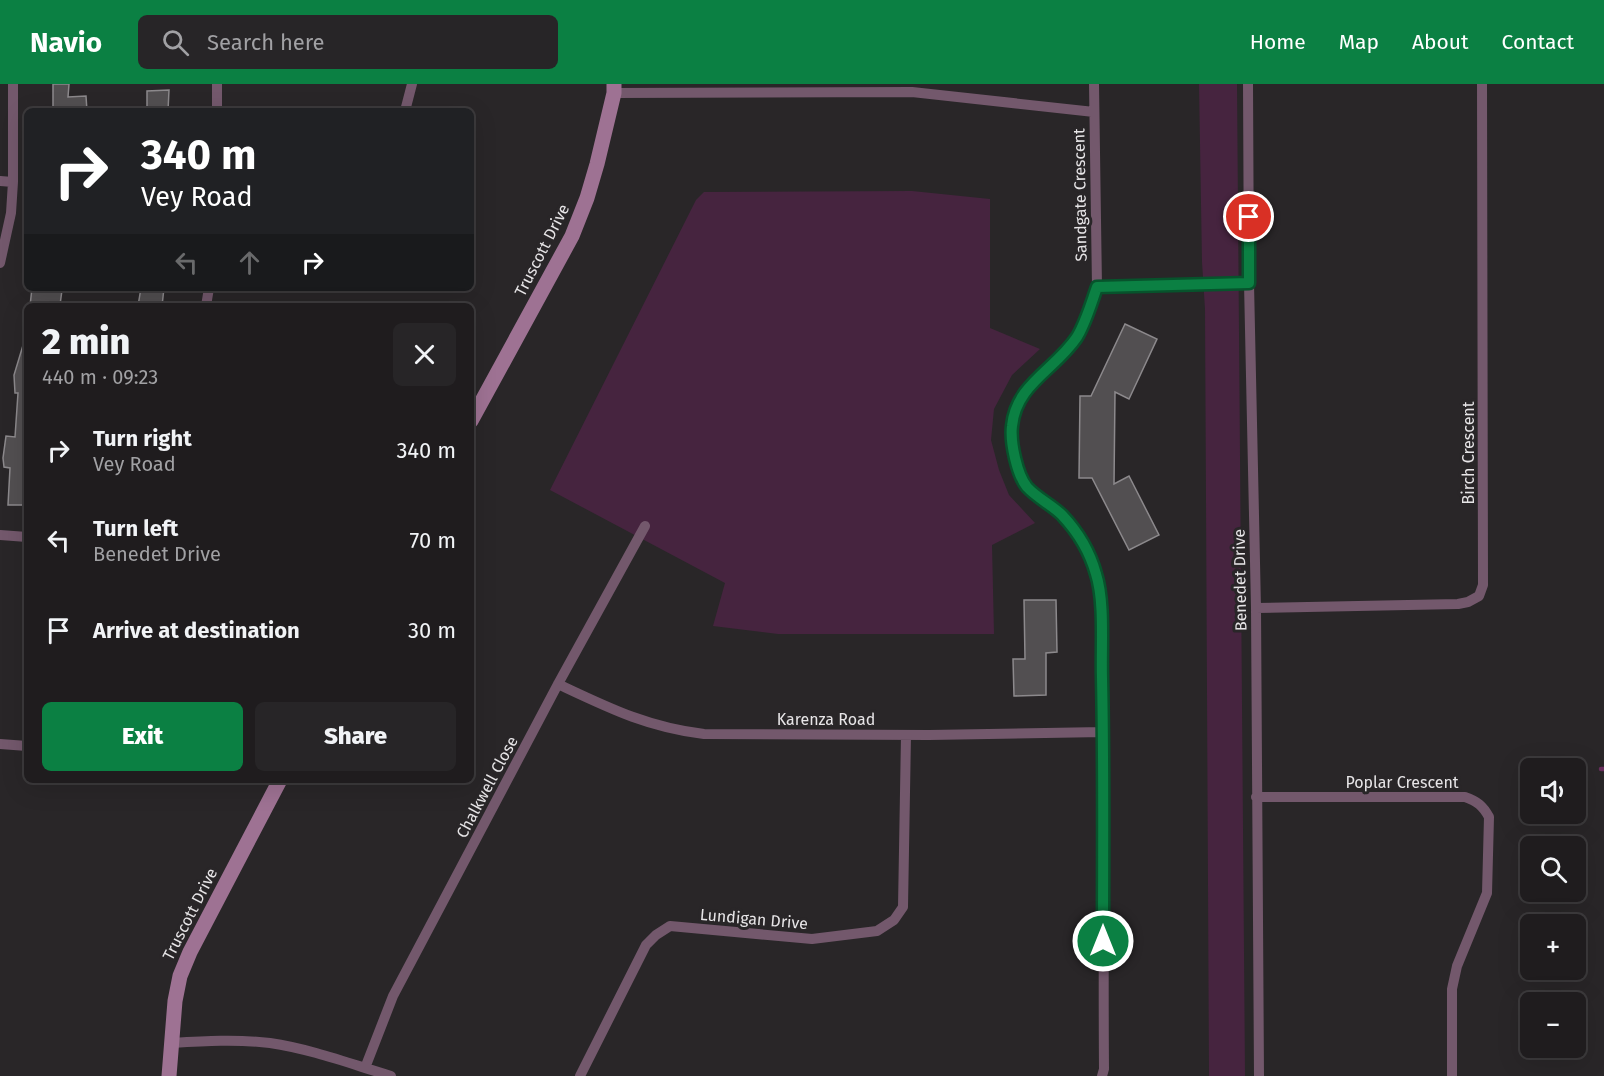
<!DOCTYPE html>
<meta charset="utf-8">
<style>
:root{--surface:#1f1c1e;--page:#272527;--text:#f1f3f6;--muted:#a1a1a4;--line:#3c3a3c;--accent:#0b8043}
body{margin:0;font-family:"Fira Sans",sans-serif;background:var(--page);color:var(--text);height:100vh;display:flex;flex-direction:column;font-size:22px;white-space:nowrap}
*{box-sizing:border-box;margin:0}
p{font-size:20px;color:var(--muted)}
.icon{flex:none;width:33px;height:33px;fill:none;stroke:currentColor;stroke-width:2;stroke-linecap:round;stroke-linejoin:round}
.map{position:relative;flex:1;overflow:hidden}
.side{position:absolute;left:24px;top:219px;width:450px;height:480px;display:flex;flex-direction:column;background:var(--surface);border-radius:9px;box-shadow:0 6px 24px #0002,0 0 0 2px var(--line)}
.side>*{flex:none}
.banner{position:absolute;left:24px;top:24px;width:450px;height:183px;border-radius:9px;box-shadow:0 6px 24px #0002,0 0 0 2px var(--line);background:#202124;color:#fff;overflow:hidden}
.controls{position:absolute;left:1520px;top:674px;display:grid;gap:12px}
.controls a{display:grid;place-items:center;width:66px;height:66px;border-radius:9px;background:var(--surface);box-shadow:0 6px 24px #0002,0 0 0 2px var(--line);font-size:30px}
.pin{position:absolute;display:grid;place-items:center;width:51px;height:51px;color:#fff;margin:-26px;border:3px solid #fff;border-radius:50%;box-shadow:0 2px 6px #0007}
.me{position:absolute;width:66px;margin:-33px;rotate:0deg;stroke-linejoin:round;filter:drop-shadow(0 0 4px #0008)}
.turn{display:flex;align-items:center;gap:21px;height:126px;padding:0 18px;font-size:27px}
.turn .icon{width:78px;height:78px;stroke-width:2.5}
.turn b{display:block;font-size:42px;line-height:51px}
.lanes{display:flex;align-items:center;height:57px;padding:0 18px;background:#0003;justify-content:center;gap:30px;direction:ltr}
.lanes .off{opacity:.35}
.round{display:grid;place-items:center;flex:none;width:63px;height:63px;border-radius:9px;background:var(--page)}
.overview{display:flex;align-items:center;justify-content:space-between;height:102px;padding:0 18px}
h1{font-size:36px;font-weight:800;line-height:45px}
.button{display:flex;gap:12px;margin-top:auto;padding:12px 18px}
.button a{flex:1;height:69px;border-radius:9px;background:var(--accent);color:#fff;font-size:24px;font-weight:800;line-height:69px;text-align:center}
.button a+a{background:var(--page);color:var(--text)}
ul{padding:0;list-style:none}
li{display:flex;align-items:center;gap:18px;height:90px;padding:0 18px}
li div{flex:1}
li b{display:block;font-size:22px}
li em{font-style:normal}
header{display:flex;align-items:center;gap:36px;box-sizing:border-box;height:84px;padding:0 30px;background:var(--accent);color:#fff}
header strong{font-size:28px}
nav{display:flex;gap:33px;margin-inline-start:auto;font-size:21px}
.search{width:420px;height:54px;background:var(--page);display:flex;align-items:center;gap:15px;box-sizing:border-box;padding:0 21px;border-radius:9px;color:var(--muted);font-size:22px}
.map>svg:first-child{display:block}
.green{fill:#46243f}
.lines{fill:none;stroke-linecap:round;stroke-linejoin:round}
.stream{stroke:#6a2f5e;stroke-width:4.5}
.building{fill:#524f51;stroke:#8c898c;stroke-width:1.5}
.street{stroke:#73586c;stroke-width:10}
.secondary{stroke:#9e7293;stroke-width:15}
.route-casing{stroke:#07532c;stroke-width:15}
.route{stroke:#0b8043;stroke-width:10}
.labels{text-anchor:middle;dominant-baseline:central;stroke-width:6;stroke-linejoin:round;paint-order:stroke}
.street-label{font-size:16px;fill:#e7e5e7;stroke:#292628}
</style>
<header>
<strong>Navio</strong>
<div class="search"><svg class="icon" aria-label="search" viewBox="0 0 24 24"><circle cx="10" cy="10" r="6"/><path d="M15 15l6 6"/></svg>Search here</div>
<nav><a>Home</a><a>Map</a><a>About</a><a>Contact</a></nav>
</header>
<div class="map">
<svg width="1604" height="992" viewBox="0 0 1604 992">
<rect width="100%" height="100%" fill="#292628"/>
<path class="green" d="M1199 0H1237L1245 992H1209L1205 225 1202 178Z
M912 107 990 115V244L1040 265 1012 291 994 325 991 356 999 386 1009 411 1035 439 992 461 994 550H778L713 542 725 499 550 406 696 116 704 108Z"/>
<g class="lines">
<path class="stream" d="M1601 685H1604"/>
</g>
<path class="building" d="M53 0H69L68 13 86 12 87 27H53Z
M169 6 168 27H147V7Z
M32 204 62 206 60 221 30 222Z
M141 204H164L162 222H138Z
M1125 240 1157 255 1129 315 1115 308 1114 400 1129 392 1159 451 1129 466 1092 394H1079L1080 312H1091Z
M24 258H27V421H8L10 384 4 383 3 374 6 352 15 353 18 309H15L14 291Z
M1024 516H1056L1057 568 1046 569V611L1014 612 1013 575H1025Z"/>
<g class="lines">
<path class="street" d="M217 0V27
M1094 0 1097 203C1091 220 1086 238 1076 253 1055 286 1016 300 1012 343 1010 358 1017 392 1028 403 1038 414 1053 421 1063 432 1078 449 1090 469 1096 491 1101 506 1100 524 1100 540 1101 566 1102 592 1102 617 1105 740 1103 863 1104 985L1102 992
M1248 0 1249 199 1256 524 1259 992
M614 9 912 8 1094 28
M405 27 412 0
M0 97 13 98
M0 179 11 129 13 98V0
M1097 203 1249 199
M206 222 209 204
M0 451 27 453
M1256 524 1458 520 1468 518 1479 512 1483 501 1482 0
M558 600C609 624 647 643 704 650L929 651 1103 648
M0 660 27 662
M1256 713H1465C1477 717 1483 722 1489 733L1487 809 1457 882 1452 905V992
M172 959C204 957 237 955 270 959 311 965 351 980 391 992
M365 984 393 912 558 600 645 442
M580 992 646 861 656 851 670 842 812 855 877 847 894 836 903 823 906 651"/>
<path class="secondary" d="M471 337 572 152 587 114 597 80 614 9V0
M169 992 175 917 180 892 190 868 280 696"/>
</g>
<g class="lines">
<defs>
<path id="route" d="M1103 857C1103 769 1104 681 1102 594 1101 564 1105 518 1096 490 1090 468 1078 448 1062 431 1052 421 1037 414 1027 403 1017 391 1010 358 1012 342 1016 300 1055 286 1077 253 1086 238 1091 220 1097 203L1249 199V133"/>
</defs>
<use href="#route" class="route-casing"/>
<use href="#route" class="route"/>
</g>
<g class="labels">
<g class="street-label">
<text transform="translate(1080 111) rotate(-91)">Sandgate Crescent</text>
<text transform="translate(542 166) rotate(-63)">Truscott Drive</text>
<text transform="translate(1468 369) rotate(-90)">Birch Crescent</text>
<text transform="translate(1240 496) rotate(-91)">Benedet Drive</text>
<text x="826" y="635">Karenza Road</text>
<text x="1402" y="698">Poplar Crescent</text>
<text transform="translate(487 703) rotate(-62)">Chalkwell Close</text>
<text transform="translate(190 830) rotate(-63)">Truscott Drive</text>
<text transform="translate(754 835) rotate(5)">Lundigan Drive</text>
</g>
</g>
</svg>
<div class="controls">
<a><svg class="icon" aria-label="sound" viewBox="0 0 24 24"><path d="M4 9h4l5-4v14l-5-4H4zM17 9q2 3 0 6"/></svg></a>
<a><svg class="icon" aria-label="search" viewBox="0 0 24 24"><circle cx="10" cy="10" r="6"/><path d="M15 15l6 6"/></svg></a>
<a>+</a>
<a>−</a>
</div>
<div class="pin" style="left:1249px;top:133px;background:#d93025"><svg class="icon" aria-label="arrive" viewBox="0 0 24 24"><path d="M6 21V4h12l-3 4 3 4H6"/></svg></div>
<svg class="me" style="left:1103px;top:857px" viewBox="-20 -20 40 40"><circle r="17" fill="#0b8043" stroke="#fff" stroke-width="3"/><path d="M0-11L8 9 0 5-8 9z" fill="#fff"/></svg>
<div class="banner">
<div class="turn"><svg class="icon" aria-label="right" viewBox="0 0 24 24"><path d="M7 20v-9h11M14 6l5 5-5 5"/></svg><div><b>340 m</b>Vey Road</div></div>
<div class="lanes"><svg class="icon off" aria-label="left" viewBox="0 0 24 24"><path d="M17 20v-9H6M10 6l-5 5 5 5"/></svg><svg class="icon off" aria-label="ahead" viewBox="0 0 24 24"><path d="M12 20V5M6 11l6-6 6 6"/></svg><svg class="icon" aria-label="right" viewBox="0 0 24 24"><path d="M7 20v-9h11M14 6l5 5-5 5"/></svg></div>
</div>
<section class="side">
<div class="overview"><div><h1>2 min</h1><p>440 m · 09:23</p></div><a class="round"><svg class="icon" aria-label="close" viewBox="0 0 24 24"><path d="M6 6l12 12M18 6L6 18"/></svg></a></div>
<ul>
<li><svg class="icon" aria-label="right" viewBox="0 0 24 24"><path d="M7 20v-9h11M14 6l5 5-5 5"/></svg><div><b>Turn right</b><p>Vey Road</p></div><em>340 m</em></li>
<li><svg class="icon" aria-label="left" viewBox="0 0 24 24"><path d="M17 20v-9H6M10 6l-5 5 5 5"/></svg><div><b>Turn left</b><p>Benedet Drive</p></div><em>70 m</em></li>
<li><svg class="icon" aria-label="arrive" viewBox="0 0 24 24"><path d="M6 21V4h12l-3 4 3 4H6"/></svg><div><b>Arrive at destination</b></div><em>30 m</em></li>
</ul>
<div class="button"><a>Exit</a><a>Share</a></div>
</section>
</div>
